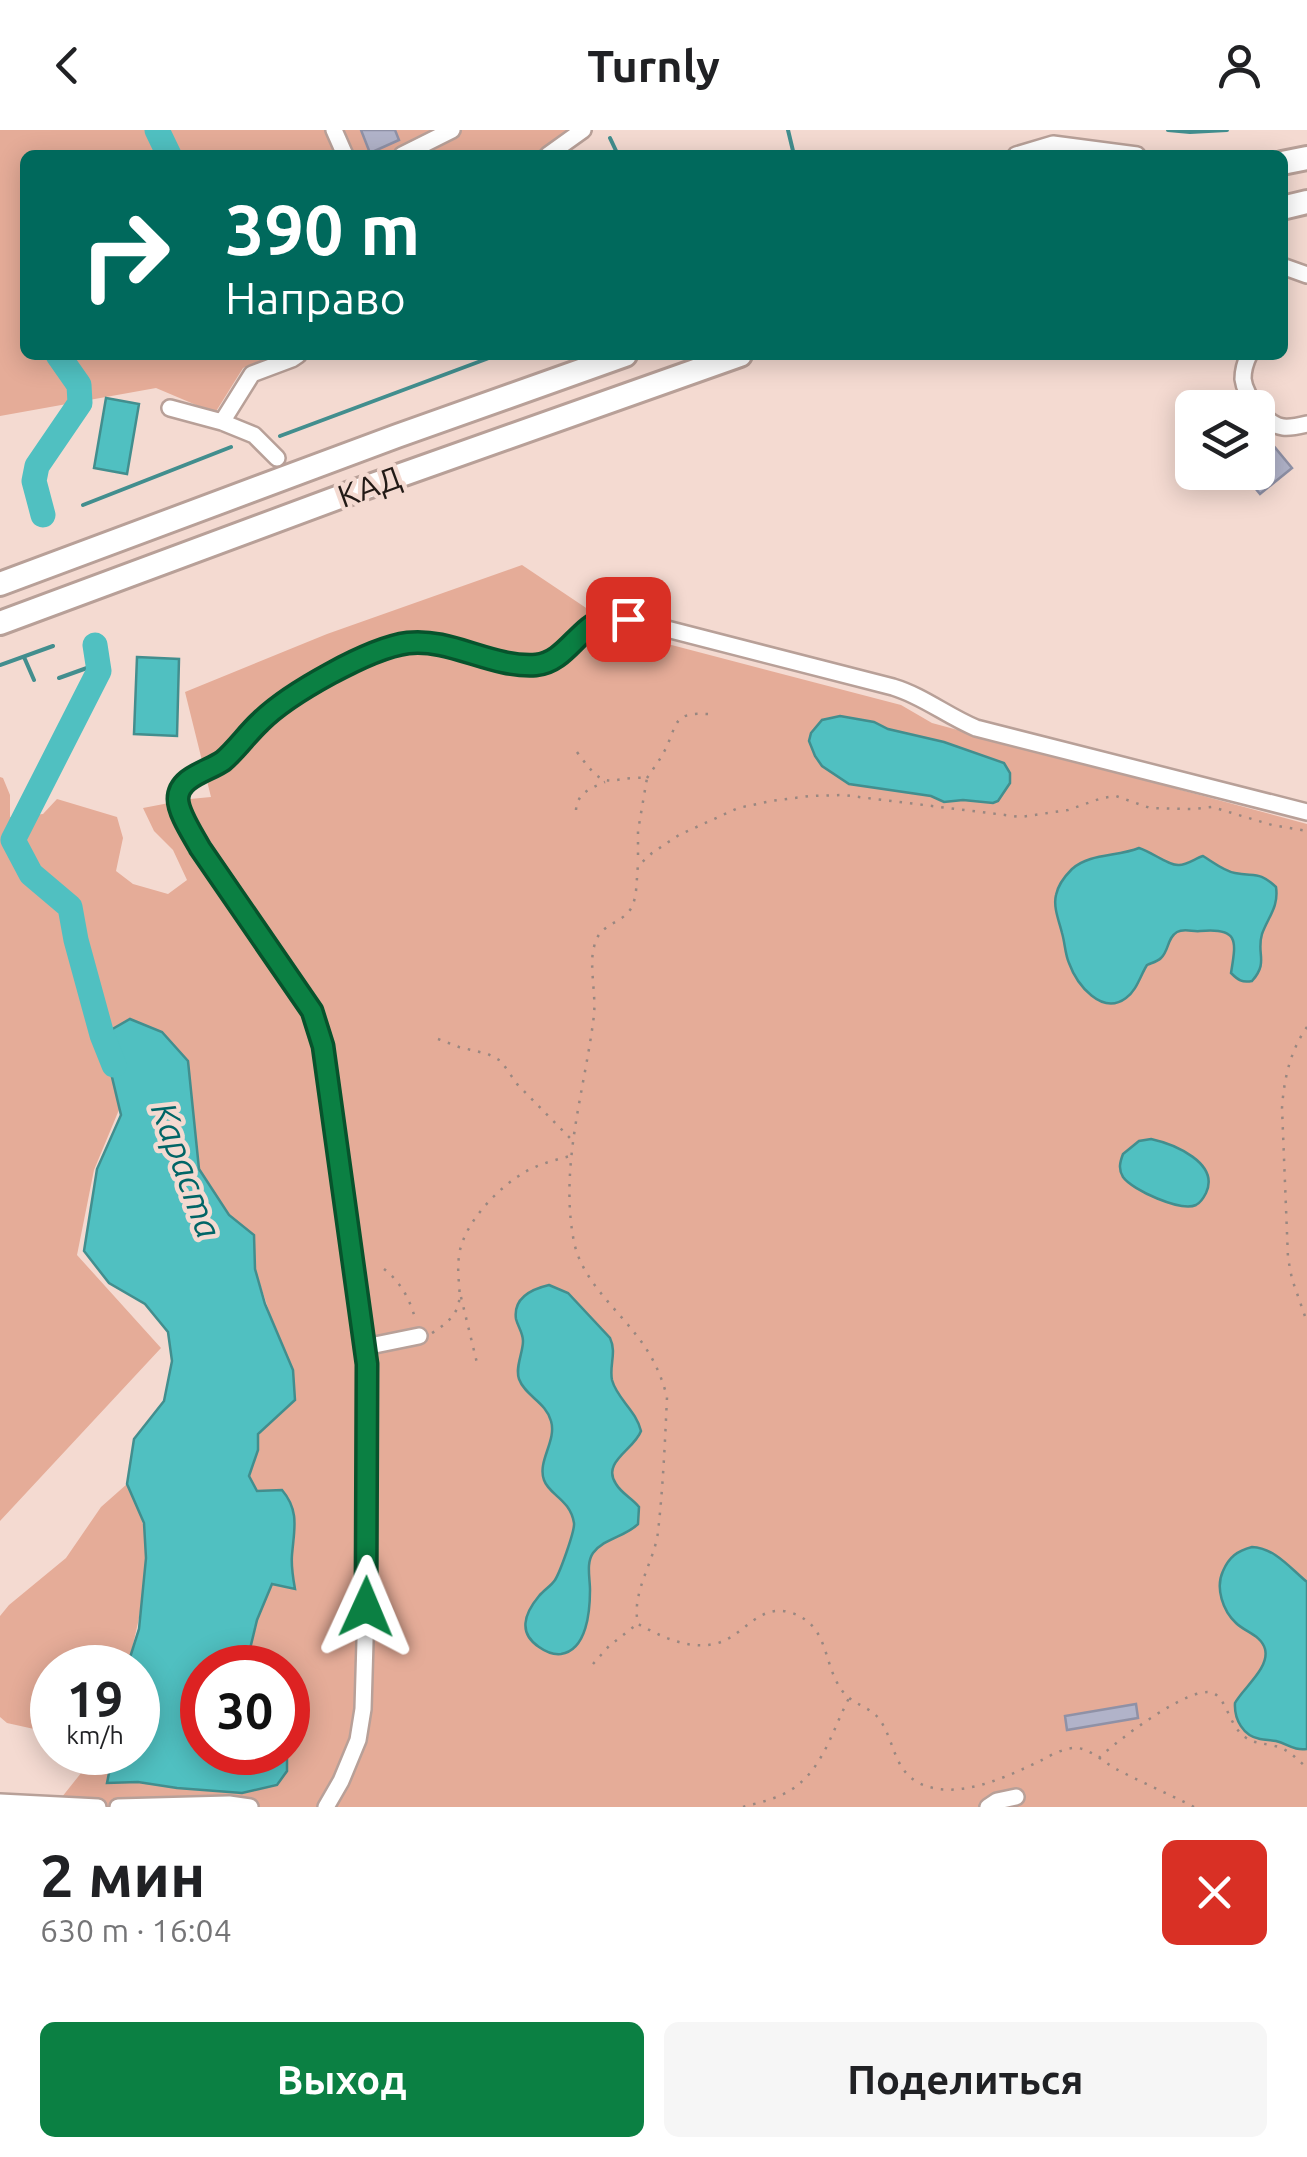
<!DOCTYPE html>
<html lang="ru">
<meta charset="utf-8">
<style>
:root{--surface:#fff;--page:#f6f6f6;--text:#202124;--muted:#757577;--accent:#0b8043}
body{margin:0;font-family:Ubuntu,sans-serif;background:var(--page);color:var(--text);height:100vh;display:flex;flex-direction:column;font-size:38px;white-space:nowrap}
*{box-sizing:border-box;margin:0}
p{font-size:32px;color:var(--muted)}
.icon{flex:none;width:55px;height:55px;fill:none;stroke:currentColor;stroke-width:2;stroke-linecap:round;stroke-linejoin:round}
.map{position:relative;height:1677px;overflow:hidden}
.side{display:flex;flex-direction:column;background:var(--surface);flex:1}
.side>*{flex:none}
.banner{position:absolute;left:20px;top:20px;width:1268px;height:210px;border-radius:15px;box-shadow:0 5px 25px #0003;background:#00695c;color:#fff;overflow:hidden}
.fabs{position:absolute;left:1175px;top:260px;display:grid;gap:20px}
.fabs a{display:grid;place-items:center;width:100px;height:100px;border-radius:15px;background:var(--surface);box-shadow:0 5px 25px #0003;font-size:50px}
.speed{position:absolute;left:30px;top:1515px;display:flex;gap:20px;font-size:50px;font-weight:700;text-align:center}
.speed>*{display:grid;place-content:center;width:130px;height:130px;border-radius:50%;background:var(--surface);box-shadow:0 5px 25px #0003;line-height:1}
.speed small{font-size:25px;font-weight:400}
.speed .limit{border:15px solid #d22;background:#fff;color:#111}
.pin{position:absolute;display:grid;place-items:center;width:85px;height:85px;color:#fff;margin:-42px;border-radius:20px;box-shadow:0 5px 15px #0006}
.me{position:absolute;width:110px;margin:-55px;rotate:1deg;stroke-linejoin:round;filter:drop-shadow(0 0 8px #0008)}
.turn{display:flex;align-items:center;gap:35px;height:210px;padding:0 40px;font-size:45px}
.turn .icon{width:130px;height:130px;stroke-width:2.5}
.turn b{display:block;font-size:70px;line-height:85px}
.round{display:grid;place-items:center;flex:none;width:105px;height:105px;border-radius:15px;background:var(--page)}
.summary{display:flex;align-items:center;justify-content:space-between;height:170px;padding:0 40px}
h1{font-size:60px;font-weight:600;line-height:75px}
.cta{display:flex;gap:20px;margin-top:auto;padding:20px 40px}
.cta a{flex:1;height:115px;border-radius:15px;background:var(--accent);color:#fff;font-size:40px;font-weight:600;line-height:115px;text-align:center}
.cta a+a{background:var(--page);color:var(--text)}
header{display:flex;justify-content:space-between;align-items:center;height:130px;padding:0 40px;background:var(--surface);font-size:45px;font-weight:600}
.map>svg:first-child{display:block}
.green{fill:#e5ac98}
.water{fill:#50c0c1;stroke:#428e8e;stroke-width:2.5}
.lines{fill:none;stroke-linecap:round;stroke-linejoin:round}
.stream{stroke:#428e8e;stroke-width:4}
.river{stroke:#50c0c1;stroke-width:25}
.building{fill:#b1b3c9;stroke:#8f91a6;stroke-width:2.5}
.minor-casing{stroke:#b8a098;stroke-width:20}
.highway-casing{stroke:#b8a098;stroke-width:28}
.path{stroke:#998780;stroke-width:2.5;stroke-dasharray:2.5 8;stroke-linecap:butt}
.minor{stroke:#fff;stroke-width:15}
.highway{stroke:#fff;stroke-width:22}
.route-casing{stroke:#07532c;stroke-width:25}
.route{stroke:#0b8043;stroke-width:18}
.labels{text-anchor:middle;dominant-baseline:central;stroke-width:9;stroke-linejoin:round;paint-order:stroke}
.street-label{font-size:32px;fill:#221a16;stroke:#f4dad1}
.water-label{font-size:35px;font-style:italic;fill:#006566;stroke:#f4dad1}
</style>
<header><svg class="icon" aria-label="back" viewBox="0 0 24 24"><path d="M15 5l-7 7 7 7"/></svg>Turnly<svg class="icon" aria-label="person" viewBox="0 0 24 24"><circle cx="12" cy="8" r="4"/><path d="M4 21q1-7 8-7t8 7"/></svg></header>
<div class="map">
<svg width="1307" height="1677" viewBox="0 0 1307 1677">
<rect width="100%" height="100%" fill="#f4dad1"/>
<path class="green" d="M0 0H569L535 25H25V225H275L243 238 215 283 156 258 0 286Z
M522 435 622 502 901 575 932 593 1307 694V1677H54L97 1623H113V1625L107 1653 138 1652 177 1658 287 1641 288 1577 295 1566 288 1546V1538L280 1537 270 1528 250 1519 257 1490 272 1453 295 1459 291 1429 295 1406 257 1361 249 1346 257 1320 258 1304 274 1288 277 1205 255 1139 254 1105 230 1085 209 1056 199 1039 193 988 130 889 99 912 121 975 94 1040 77 1125 161 1218 0 1391V647L3 648 10 665V687L43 684 57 669 117 687 123 708 116 741 133 754 168 764 187 750 173 720 154 701 143 678 169 673 188 675 190 669 211 667 185 562 327 504Z
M127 1354C132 1366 138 1378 142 1391 154 1429 138 1499 127 1537L52 1538V1603L7 1593 0 1587V1486L9 1475 66 1428 101 1377Z"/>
<path class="water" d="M106 268 139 274 127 344 94 338Z
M137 527 179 529 177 606 134 604Z
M840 586 874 592 888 599 944 612 1004 633 1010 643V653L998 671 993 673 963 670 944 672 931 666 849 654 822 636 815 626 809 611 811 603 822 590Z
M1139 718C1152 722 1169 736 1179 735 1187 735 1196 728 1203 726 1213 732 1224 741 1235 743 1255 747 1259 741 1276 757 1279 777 1268 787 1262 804 1256 824 1269 832 1252 851 1242 853 1238 850 1231 843 1236 812 1240 797 1200 801 1193 802 1184 798 1177 802 1167 808 1169 821 1161 828 1157 832 1151 833 1147 835 1140 846 1137 860 1126 868 1102 886 1077 855 1069 833 1065 824 1065 813 1062 803 1059 791 1053 777 1056 765 1058 755 1065 746 1072 739 1090 723 1117 727 1139 718Z
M130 889 162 902 188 931 199 1039 229 1085 254 1105 255 1139 265 1174 293 1240 295 1270 258 1304V1320L249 1346 257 1361 282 1360C300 1381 294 1400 292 1425 291 1436 293 1448 295 1459L272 1454 257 1490 250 1519 270 1528 280 1537 202 1538V1622L287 1623V1641L277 1655 242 1663 177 1658 138 1652 107 1653 113 1623 138 1622V1538L127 1537 139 1499 146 1428 144 1393 127 1354 134 1309 164 1271 172 1231 168 1202 145 1174 109 1153 84 1121 97 1039 121 985 102 905Z
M1151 1009C1174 1014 1220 1033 1206 1063 1204 1067 1200 1073 1196 1075 1181 1082 1132 1060 1123 1047 1118 1039 1120 1032 1123 1024L1139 1011Z
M549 1155 568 1163 610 1208C617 1223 609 1235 612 1250 617 1269 636 1280 641 1301 634 1320 601 1332 616 1354 622 1364 632 1368 639 1377L638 1394C625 1407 604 1408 593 1423 586 1433 590 1448 590 1460 590 1481 587 1520 561 1524 552 1525 546 1522 539 1517 518 1503 524 1484 539 1466 544 1460 551 1456 555 1450 560 1442 575 1401 574 1393 570 1369 549 1365 544 1350 537 1331 557 1311 551 1291 546 1272 525 1266 519 1249 515 1237 523 1223 523 1211 523 1203 518 1197 516 1189 513 1168 532 1159 549 1155Z
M1252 1417C1275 1418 1290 1438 1307 1452V1619C1294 1621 1288 1614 1276 1611 1271 1610 1265 1610 1260 1609 1243 1606 1234 1589 1235 1573 1243 1558 1270 1538 1265 1519 1261 1505 1245 1502 1236 1493 1223 1481 1215 1458 1223 1441 1229 1427 1237 1421 1252 1417Z"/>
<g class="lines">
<path class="stream" d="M788 0 794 25
M1168 0 1190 2 1227 0
M610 8 618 25
M280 306 497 225
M83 375 231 317
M24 527 34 550
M0 535 53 516
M59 548 98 534"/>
<path class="river" d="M157 0 169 25
M43 385 34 351 37 336 80 273 79 255 58 225
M95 515 99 541 13 710 31 744 70 777 76 810 102 905 114 935"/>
</g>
<path class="building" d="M361 0H395L399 10 370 23Z
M1258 297 1292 338 1260 364 1242 342H1258Z
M1136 1574 1138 1588 1067 1600 1065 1586Z"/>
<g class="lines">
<defs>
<path id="minor" d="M334 0 345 25
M402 25 452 0
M548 25 583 0
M1016 25 1053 14 1137 25
M1282 136 1307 145
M1249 225C1245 233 1243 240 1243 249 1245 265 1266 295 1283 297 1291 298 1299 296 1307 294
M170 278 222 292 254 305 277 328
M222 292 252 244 292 229 298 225
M365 1217 419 1206
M0 1672 98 1677
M118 1677 229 1674 250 1677
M326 1677 341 1651 358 1610 363 1579 367 1443V1235L323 916 312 881 187 694 178 668C188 644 205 646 223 630 237 619 247 604 260 591 291 561 372 514 416 512 456 510 494 538 536 535 565 533 579 496 605 489 612 487 621 489 628 489L893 557C923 566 947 586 976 598L1307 682
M988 1677 997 1671 1016 1667"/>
<path id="highway" d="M1282 33 1307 28
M1282 78 1307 72
M0 454 397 306 625 225
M0 493 353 362 740 225"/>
</defs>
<use href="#minor" class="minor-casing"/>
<use href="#highway" class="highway-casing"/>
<path class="path" d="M577 622C608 665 605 646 647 648L638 701V732
M647 648C653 639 660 630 665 620 678 594 672 582 708 584
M576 680C577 663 591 658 605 652
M1307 897C1290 921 1284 949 1282 978L1288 1128 1292 1149 1307 1192
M438 909 459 917 488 924 501 931 517 954 572 1010
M384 1139C401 1152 411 1171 416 1192
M461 1167 477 1233
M432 1203C476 1176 452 1160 460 1120 467 1090 499 1057 525 1042 539 1034 555 1030 570 1026
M593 1534 609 1516 636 1495
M1099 1628C1115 1612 1191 1554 1213 1563 1227 1569 1229 1596 1245 1607 1254 1614 1264 1613 1275 1616 1288 1619 1297 1629 1307 1638
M743 1677C753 1674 764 1672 774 1668 820 1652 829 1607 849 1568
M1194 1677C1169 1664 1143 1653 1118 1640 1106 1634 1092 1620 1078 1618 1066 1617 1053 1624 1042 1630 1008 1646 957 1672 919 1653 893 1639 895 1612 880 1590 871 1577 854 1575 844 1563 822 1537 831 1496 792 1483 759 1472 745 1505 718 1513 690 1521 662 1507 638 1494 631 1462 654 1433 658 1402 663 1357 665 1312 667 1267 661 1244 652 1225 637 1206 615 1177 582 1150 574 1112 559 1036 585 960 594 885 596 863 589 835 594 817 599 793 618 796 630 780 638 768 636 749 638 736L652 723 679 705 738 678 771 671 810 666 843 665 1021 687 1068 680 1102 668 1116 666 1150 678 1193 679 1212 677 1272 695 1307 701"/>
<use href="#minor" class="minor"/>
<use href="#highway" class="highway"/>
</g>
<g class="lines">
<defs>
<path id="route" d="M366 1477 367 1234 323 916 312 881 200 718C193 705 178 683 178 669 178 647 209 641 223 631 237 619 247 604 260 592 288 564 369 518 408 513 451 508 491 538 536 535 565 533 579 496 605 489 612 487 621 489 628 489"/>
</defs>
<use href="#route" class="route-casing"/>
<use href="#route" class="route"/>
</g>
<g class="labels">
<g class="street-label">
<text transform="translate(369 356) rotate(-20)">КАД</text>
</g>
<g class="water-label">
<text transform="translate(187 1040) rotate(70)">Караста</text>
</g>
</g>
</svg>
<div class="fabs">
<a><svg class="icon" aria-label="layers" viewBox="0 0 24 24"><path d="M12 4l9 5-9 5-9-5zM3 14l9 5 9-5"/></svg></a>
</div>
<div class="speed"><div>19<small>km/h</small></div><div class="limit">30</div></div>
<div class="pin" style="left:628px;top:489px;background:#d93025"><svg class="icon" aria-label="arrive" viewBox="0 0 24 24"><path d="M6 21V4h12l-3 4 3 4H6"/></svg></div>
<svg class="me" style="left:366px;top:1477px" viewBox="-20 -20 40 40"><path d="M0-17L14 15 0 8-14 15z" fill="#0b8043" stroke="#fff" stroke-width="4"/></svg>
<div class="banner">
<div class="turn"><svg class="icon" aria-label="right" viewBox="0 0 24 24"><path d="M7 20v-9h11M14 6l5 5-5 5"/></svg><div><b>390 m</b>Направо</div></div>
</div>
</div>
<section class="side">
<div class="summary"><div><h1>2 мин</h1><p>630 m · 16:04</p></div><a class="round" style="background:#d93025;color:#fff"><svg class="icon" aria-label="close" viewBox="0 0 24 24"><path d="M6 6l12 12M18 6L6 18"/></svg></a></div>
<div class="cta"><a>Выход</a><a>Поделиться</a></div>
</section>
